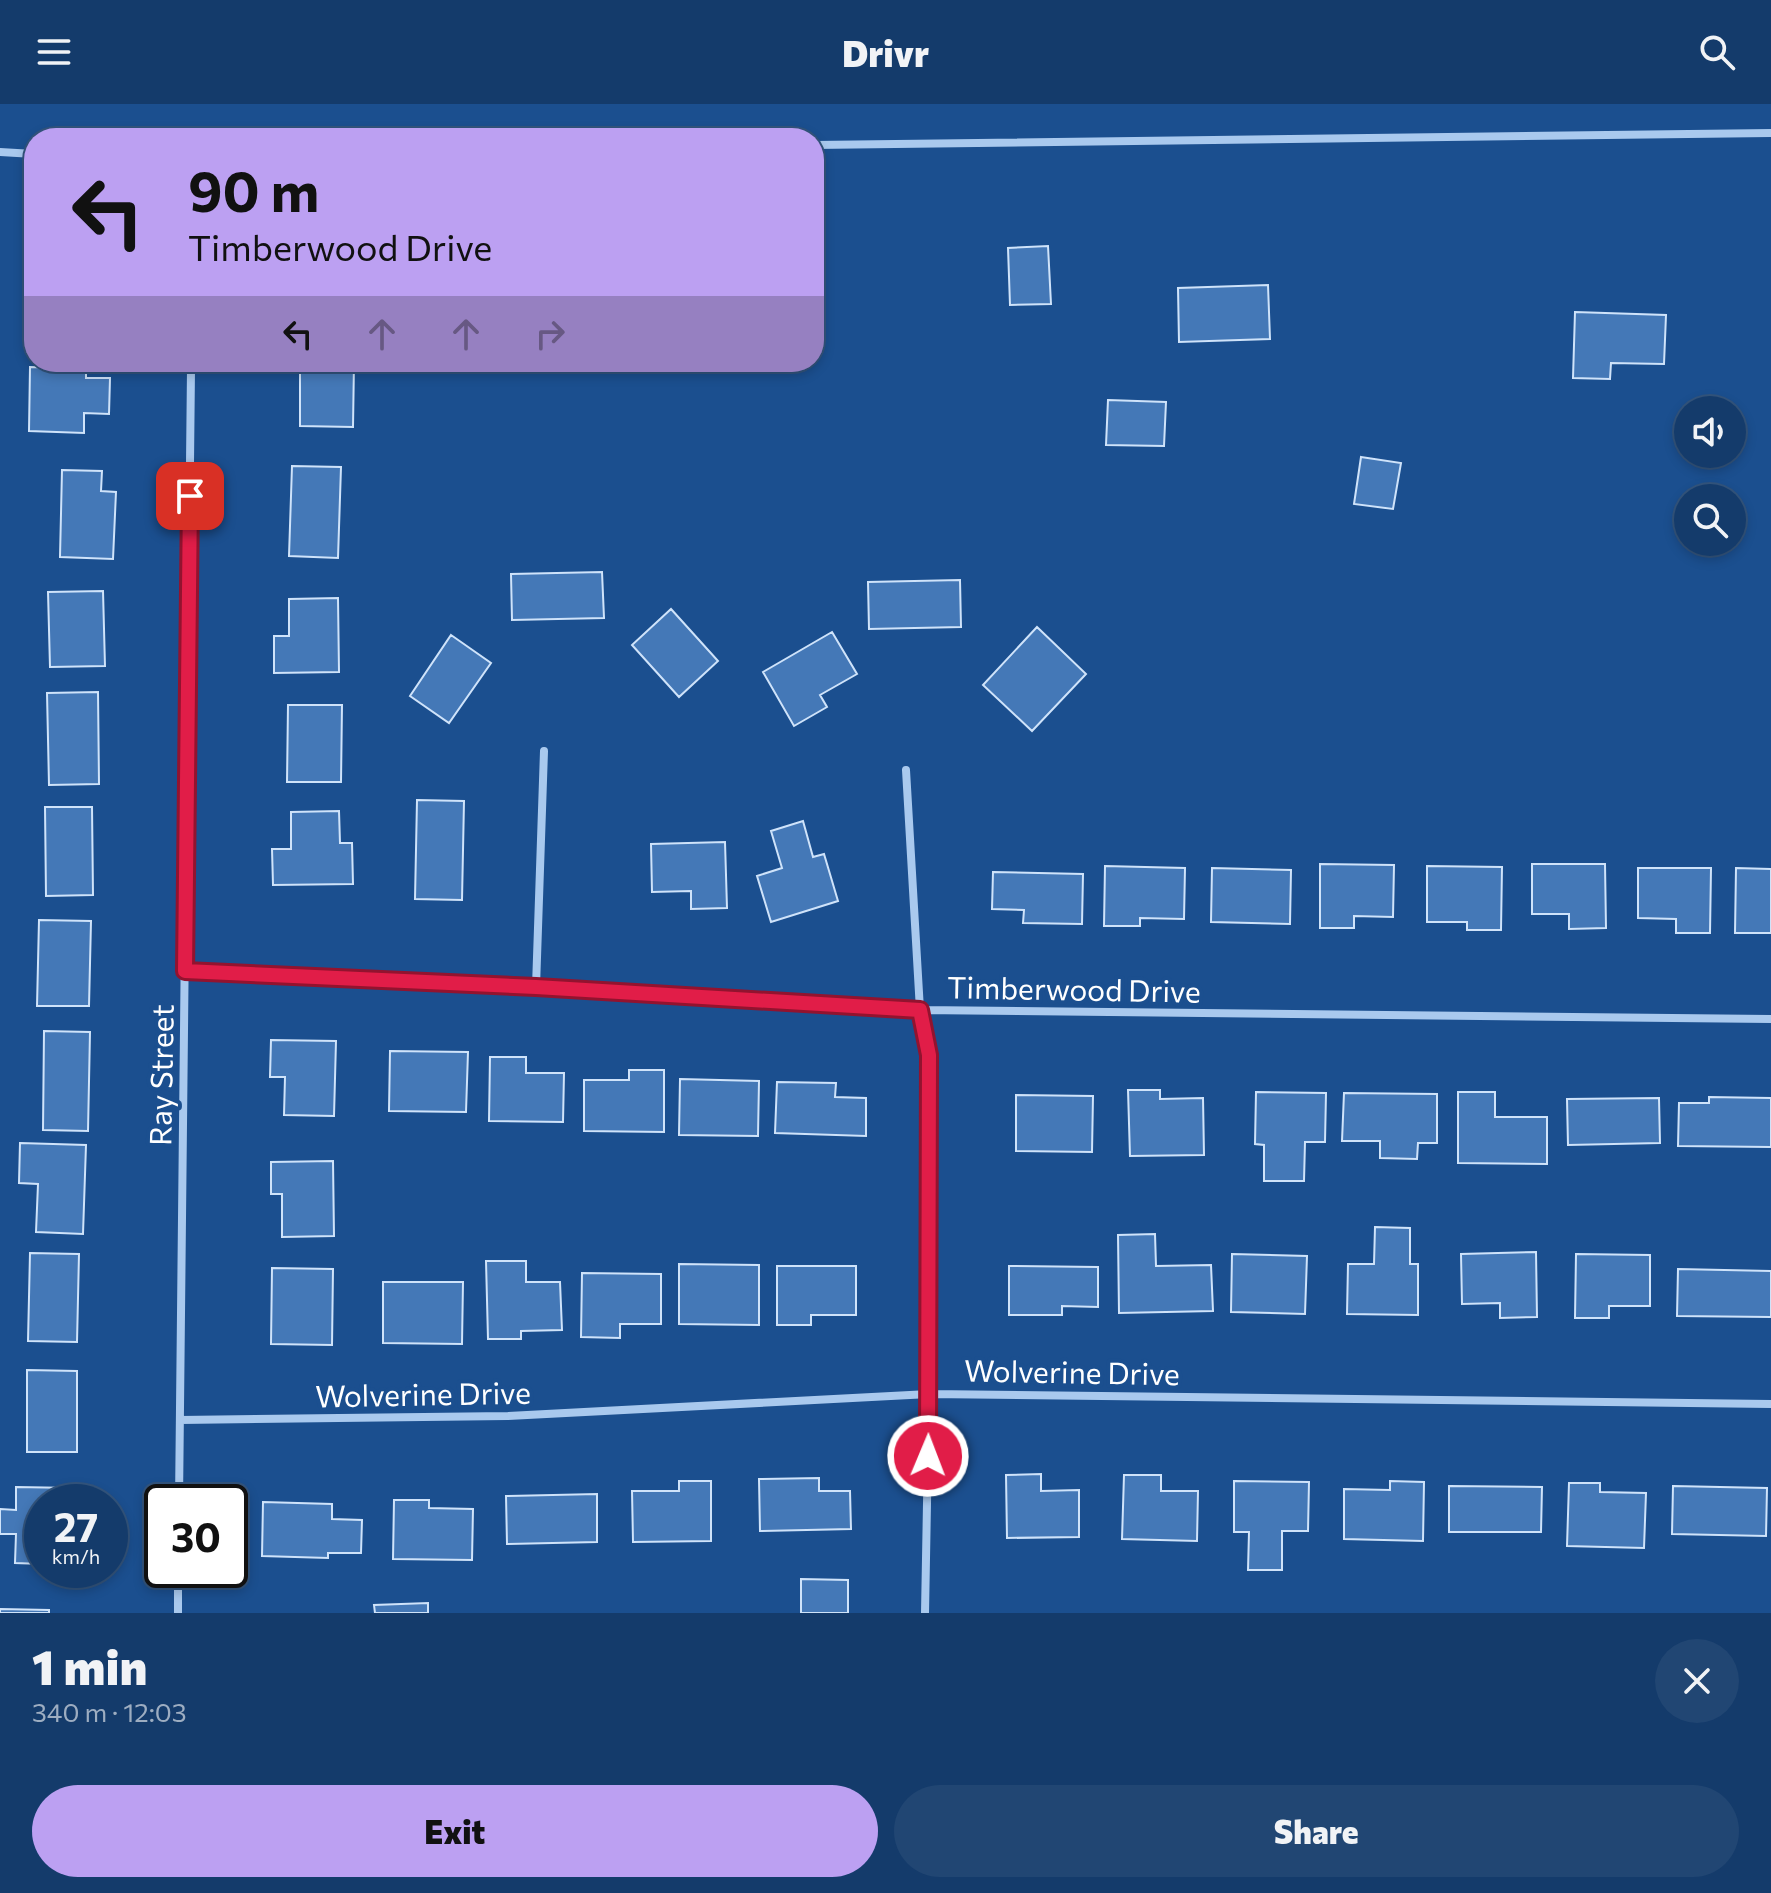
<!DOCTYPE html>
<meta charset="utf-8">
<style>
:root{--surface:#143b6b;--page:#214673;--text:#f1f3f6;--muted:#9dadc1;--line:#33557e;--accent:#bca0f2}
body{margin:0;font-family:Commissioner,sans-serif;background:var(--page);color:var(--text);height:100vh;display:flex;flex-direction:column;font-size:30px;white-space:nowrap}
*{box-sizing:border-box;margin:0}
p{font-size:26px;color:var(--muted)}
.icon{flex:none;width:44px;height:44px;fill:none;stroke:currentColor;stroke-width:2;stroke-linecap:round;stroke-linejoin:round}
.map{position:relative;height:1509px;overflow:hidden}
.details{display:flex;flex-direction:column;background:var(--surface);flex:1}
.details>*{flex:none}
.top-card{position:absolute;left:24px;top:24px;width:800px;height:244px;border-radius:32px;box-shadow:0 4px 12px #0003,0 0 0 2px var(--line);background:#bca0f2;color:#111;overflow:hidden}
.controls{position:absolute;left:1674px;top:292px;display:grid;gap:16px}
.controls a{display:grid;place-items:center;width:72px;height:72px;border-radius:50%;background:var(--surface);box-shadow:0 4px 12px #0003,0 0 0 2px var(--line);font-size:40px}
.speed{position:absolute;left:24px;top:1380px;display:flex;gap:16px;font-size:40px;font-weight:700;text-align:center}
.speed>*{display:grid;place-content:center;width:104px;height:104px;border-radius:50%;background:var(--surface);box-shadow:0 4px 12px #0003,0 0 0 2px var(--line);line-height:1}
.speed small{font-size:20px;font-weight:400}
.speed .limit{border:4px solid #111;border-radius:12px;background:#fff;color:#111}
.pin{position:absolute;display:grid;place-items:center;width:68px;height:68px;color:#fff;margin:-34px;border-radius:16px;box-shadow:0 4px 12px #0006}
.me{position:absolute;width:88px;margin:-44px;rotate:1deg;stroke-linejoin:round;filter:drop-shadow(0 0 6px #0008)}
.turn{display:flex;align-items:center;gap:28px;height:168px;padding:0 32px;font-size:36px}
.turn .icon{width:104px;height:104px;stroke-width:2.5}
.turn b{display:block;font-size:56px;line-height:68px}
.lanes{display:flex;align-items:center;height:76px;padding:0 32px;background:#0003;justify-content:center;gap:40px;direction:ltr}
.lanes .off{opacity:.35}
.round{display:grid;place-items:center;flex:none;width:84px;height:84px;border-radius:42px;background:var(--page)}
.summary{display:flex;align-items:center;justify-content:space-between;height:136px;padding:0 32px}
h1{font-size:48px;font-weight:800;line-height:60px}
.action{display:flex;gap:16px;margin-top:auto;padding:16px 32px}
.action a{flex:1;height:92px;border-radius:48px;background:var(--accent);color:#111;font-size:32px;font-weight:800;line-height:92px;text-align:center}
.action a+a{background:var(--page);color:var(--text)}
header{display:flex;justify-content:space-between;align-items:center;height:104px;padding:0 32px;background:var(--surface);font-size:36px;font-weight:800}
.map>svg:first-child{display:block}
.building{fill:#4478b7;stroke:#cfe3fa;stroke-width:2}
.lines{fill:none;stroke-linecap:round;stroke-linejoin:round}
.street{stroke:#a9c9ee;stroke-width:8}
.route-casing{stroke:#92132f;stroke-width:20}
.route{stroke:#e11d48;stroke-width:14}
.labels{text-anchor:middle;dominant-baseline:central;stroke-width:8;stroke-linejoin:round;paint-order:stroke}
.street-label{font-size:30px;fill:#fff;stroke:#1b4f8f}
</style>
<header><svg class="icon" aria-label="menu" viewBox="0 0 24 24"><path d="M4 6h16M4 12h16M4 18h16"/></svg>Drivr<svg class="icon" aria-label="search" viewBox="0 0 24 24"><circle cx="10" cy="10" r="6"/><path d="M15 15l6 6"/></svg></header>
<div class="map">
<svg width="1771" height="1509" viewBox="0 0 1771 1509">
<rect width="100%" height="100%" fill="#1b4f8f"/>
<path class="building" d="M1048 142 1051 200 1010 201 1008 144Z
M1268 181 1270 235 1179 238 1178 184Z
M1575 208 1666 211 1664 260 1611 259 1610 275 1573 274Z
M300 258H354L353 323 300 322Z
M30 263 86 265V274H110L109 310 84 309V329L29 327Z
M1108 296 1166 298 1164 342 1106 341Z
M1361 353 1401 359 1393 405 1354 400Z
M292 362 341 363 338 454 289 452Z
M62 366 102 367 101 387 116 388 113 455 60 453Z
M602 468 604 514 512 516 511 470Z
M960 476 961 523 869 525 868 478Z
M103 487 105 562 50 563 48 488Z
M338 494 339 568 274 569V532H289V495Z
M671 505 718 557 679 593 632 541Z
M1037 523 1086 570 1032 627 983 581Z
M832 528 857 570 820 591 827 603 794 622 763 568Z
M451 531 491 559 449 619 410 592Z
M98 588 99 680 49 681 47 589Z
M288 601H342L341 678H287Z
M417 696 464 697 462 796 415 795Z
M45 703H92L93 791 46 792Z
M339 707 340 739H352L353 780 273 781 272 745H291V708Z
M803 717 813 753 824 750 838 797 771 818 757 772 782 764 771 727Z
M725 738 727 804 691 805V787L652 788 651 740Z
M1320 760 1394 761 1393 813 1354 812V824H1320Z
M1532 760H1605L1606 824 1569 825V810H1532Z
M1105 762 1185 764 1184 815 1140 814V822H1104Z
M1427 762 1502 763 1501 826H1467V818H1427Z
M1212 764 1291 766 1290 820 1211 818Z
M1638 764H1711L1710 829H1676V815L1638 814Z
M1736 764 1771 765V829H1735Z
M993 768 1083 770 1082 820 1023 819 1024 806 992 805Z
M39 816 91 817 89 902H37Z
M44 927 90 928 88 1027 43 1026Z
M271 936 336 937 334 1012 284 1011 285 973H270Z
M390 947 468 948 466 1008 389 1007Z
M490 953H526V969H564L563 1018 489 1017Z
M629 966H664V1028L584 1027V976H629Z
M680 975 759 977 758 1032 679 1031Z
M777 978 836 979 835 993 866 994V1032L775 1029Z
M1128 986H1160V995L1203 994 1204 1051 1130 1052Z
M1256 988 1326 989 1325 1038H1305L1304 1077H1264V1041L1255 1040Z
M1458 988H1495V1013H1547V1060L1458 1059Z
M1344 989 1437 990V1039H1418L1417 1055 1380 1054V1037H1342Z
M1016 991 1093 992 1092 1048 1016 1047Z
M1709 993 1771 994V1043L1678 1042 1679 999H1709Z
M1659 994 1660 1039 1568 1041 1567 995Z
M20 1039 86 1041 83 1130 36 1128 38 1080 19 1079Z
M333 1057 334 1132 282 1133V1090H271V1058Z
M1375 1123 1410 1124V1160H1418V1211L1347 1210 1348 1160H1374Z
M1155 1130 1156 1162 1211 1161 1213 1207 1119 1209 1118 1131Z
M1536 1148 1537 1213 1500 1214V1199L1462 1200 1461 1150Z
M30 1149 79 1150 77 1238 28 1237Z
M1232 1150 1307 1152 1305 1210 1231 1208Z
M1576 1150 1650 1151V1202H1609V1214H1575Z
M486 1157H526V1178H560L562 1226 521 1227V1235H488Z
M679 1160 759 1161V1221L679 1220Z
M777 1162H856V1211H811V1221H777Z
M1009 1162 1098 1163V1203L1062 1202V1211H1009Z
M272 1164 333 1165 332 1241 271 1240Z
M1678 1165 1771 1167V1213L1677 1212Z
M582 1169 661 1170V1220H620V1234L581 1233Z
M383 1178H463L462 1240 383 1239Z
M27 1266 77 1267V1348H27Z
M1041 1370V1387L1079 1386V1433L1007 1434 1006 1371Z
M1124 1371H1161V1387H1198L1197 1437 1122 1435Z
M819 1374V1387H850L851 1425 760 1427 759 1375Z
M679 1377H711V1437L633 1438 632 1387H679Z
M1234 1377 1309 1378 1308 1427H1282V1466H1248L1249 1428H1234Z
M1390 1377 1424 1378 1423 1437 1344 1435V1385L1390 1386Z
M1569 1379H1600V1388L1646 1389 1644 1444 1567 1442Z
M1449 1382 1542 1383 1541 1428H1449Z
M1673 1382 1767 1384 1766 1432 1672 1430Z
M16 1383 74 1384V1398H42V1460L15 1459 16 1430H0V1405L16 1406Z
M597 1390V1438L507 1440 506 1392Z
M394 1396H429V1404L473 1405 472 1456 393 1455Z
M263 1398 332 1400V1415L362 1416 361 1449H328V1454L262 1452Z
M801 1475 848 1476V1509H801Z
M428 1499V1509H375L374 1501Z
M0 1505 49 1506V1509H0Z"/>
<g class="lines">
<path class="street" d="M814 41 1771 29
M0 48 34 50
M906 666 920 906 929 951V1290L925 1509
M185 867 536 883 920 906 1771 915
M536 883 544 647
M180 1316 508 1312 929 1290 1771 1300
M179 1398 191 265 188 258
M178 1509V1466"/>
</g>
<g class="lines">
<defs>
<path id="route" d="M190 392 185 867 536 883 920 906 929 951 928 1352"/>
</defs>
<use href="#route" class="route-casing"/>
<use href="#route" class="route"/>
</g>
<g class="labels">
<g class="street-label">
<text transform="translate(1074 884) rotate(1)">Timberwood Drive</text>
<text transform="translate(160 971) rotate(-89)">Ray Street</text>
<text transform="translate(1072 1267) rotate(1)">Wolverine Drive</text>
<text transform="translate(423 1289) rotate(-1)">Wolverine Drive</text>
</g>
</g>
</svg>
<div class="controls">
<a><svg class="icon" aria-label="sound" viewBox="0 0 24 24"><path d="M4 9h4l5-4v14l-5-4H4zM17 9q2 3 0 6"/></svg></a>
<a><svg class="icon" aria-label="search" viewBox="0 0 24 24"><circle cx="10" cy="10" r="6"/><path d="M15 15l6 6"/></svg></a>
</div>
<div class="speed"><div>27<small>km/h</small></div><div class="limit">30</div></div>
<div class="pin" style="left:190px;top:392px;background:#d93025"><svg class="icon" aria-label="arrive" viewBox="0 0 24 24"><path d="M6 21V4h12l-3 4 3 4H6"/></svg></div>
<svg class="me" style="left:928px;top:1352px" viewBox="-20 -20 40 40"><circle r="17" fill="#e11d48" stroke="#fff" stroke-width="3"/><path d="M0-11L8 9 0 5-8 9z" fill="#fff"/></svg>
<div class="top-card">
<div class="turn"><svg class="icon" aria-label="left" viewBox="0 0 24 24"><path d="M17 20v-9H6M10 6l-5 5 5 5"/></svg><div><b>90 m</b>Timberwood Drive</div></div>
<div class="lanes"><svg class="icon" aria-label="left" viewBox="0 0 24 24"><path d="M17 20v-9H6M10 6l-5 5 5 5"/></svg><svg class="icon off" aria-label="ahead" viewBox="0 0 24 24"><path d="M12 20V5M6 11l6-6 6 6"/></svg><svg class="icon off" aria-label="ahead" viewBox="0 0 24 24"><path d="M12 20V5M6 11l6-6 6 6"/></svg><svg class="icon off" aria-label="right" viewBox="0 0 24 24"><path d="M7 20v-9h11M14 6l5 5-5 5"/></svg></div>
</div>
</div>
<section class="details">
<div class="summary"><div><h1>1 min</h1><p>340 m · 12:03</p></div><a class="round"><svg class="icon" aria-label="close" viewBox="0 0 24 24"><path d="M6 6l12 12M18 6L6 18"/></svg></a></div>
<div class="action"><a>Exit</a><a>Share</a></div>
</section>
